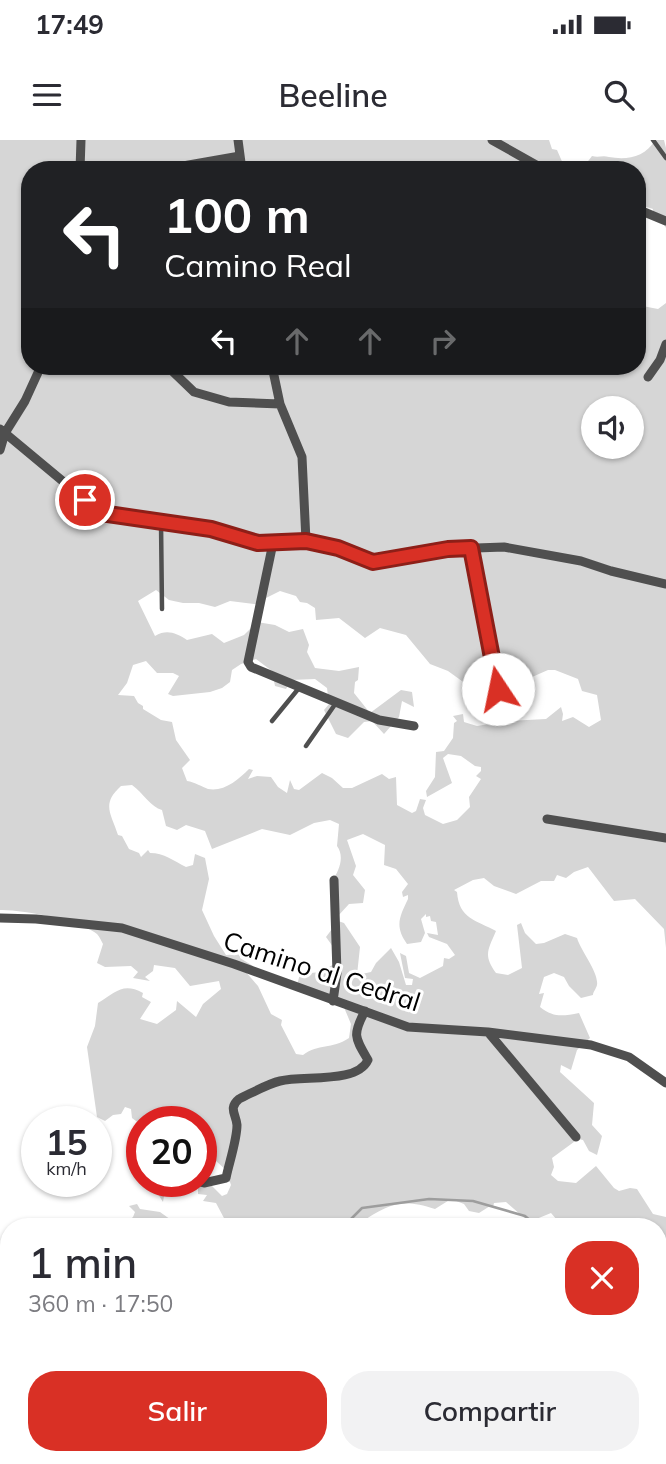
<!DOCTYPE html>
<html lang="es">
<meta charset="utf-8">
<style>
:root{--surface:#fff;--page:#f2f2f3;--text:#2b2b33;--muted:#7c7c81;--accent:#d93025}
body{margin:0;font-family:Mulish,sans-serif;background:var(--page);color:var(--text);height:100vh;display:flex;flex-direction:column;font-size:26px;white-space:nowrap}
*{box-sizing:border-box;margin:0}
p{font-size:23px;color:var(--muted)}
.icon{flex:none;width:38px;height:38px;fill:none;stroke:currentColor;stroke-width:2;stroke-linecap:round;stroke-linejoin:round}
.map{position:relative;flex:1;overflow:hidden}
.details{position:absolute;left:0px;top:1078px;width:667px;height:247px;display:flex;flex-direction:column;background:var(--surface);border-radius:28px 28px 0 0;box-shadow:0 2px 5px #0004}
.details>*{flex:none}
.top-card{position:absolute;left:21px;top:21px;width:625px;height:214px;border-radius:28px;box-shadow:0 2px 5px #0004;background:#202124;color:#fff;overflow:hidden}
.buttons{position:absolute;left:581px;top:256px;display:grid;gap:14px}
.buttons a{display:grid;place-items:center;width:63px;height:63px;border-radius:50%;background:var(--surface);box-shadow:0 2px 5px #0004;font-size:35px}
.speed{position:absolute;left:21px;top:966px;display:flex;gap:14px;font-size:35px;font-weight:700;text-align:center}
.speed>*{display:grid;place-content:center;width:91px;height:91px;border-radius:50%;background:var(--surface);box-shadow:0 2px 5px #0004;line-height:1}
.speed small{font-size:18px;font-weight:400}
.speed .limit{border:10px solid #d22;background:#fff;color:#111}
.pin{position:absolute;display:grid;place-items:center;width:60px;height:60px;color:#fff;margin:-30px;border:4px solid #fff;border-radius:50%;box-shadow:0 2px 7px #0007}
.me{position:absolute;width:77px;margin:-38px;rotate:349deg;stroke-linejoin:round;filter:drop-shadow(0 0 5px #0008)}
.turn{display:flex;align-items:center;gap:24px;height:147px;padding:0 28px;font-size:32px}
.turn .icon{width:91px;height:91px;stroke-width:2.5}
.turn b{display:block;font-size:49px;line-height:60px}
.lanes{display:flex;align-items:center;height:66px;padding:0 28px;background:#0003;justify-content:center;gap:35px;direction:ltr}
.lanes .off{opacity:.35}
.round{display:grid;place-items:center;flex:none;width:74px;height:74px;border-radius:28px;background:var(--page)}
.overview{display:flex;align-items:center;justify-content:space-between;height:119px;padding:0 28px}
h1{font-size:42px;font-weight:600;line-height:52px}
.button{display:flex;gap:14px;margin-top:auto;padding:14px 28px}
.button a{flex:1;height:80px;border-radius:28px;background:var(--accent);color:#fff;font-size:28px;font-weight:600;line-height:80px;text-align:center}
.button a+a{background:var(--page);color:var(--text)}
.status{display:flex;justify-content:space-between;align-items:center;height:49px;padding:0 35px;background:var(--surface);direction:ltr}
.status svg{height:19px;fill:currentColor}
header{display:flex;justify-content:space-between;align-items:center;height:91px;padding:0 28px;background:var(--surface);font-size:32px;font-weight:600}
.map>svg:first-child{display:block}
.green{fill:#d6d6d6;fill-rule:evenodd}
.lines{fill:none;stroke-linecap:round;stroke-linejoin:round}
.stream{stroke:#9d9d9d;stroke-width:2.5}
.service{stroke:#4f4f4f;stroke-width:4.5}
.minor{stroke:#4f4f4f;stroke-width:9}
.route-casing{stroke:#8d1f18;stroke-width:18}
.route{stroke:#d93025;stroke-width:12}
.labels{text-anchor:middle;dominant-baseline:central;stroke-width:6;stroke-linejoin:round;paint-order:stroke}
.street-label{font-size:26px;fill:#000;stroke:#fff}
</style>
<div class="status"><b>17:49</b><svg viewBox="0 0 49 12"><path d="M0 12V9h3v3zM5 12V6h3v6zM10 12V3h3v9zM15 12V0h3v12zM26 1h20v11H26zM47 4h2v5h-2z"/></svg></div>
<header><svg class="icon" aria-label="menu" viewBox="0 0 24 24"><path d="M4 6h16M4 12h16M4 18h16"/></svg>Beeline<svg class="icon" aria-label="search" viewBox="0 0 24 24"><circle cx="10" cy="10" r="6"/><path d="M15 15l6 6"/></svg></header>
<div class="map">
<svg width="666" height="1324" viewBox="0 0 666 1324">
<rect width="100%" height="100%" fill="#fff"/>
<path class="green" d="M0 0H549L552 9 557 10 564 26 550 30H30V226H637V165L658 169 666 163V808L664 789 635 759 614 761 588 727 574 732 566 738 557 735 554 741H541L516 754 494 746 484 738 473 740 454 750 457 752C459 779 476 780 496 791 488 810 483 815 496 833L508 835 522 828 517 785 521 783 525 793 536 804 544 803 565 794 577 798C581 811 599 833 597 845 596 849 593 852 593 855L581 858 569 846 564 837 554 833 544 837 539 854 544 853 540 867C554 878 563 876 579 873L590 898 577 910 571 930 561 925 560 932 594 963 592 985 602 996 597 1015 589 1011 583 1000 578 999 552 1018 554 1027 551 1035 558 1041 576 1043 596 1026 614 1048 619 1051 630 1048 637 1049 653 1074 666 1077V1119L662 1125 658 1124V1087H563L551 1073 529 1082 506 1062 494 1063 493 1067 490 1066 479 1073 469 1071 464 1064 451 1059 435 1069C401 1058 389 1064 360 1083L361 1087H220L225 1080 216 1063 203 1061 207 1055 198 1054V1045H211L222 1056 227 1054 231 1045 230 1042 225 1041 227 1031 215 1020 201 1013V982H142V1001L136 996 140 984 132 978 131 969 125 967 121 974 113 975 105 981 97 977 87 907 95 886 98 863C116 852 123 842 143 853L142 857 151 862 140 879 157 884 176 870 177 861 196 877 203 864 221 849 219 841 190 846 175 828 154 825 153 831 145 837 150 841 133 838 138 832 131 826 105 827 97 823 103 804C101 801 100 797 97 794 83 781 20 769 0 770ZM593 268H632V306H593ZM156 450 169 460 183 463H199L215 467 230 461 263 465 266 458 280 451 296 456 300 462 307 463 315 468 316 480 339 478 365 498 380 488 406 495 430 524 448 531 466 544 488 534 523 541 548 530H555L578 539 582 551 597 555 601 580 589 587 573 577 562 581 563 574 561 567 546 579 507 581 477 586 464 582 463 574 453 576 457 581 454 583 453 598 444 611 436 612 435 637 426 651 427 657 452 643 443 618 448 614 461 616 475 626 481 627V631L476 636 481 639 469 657 470 667 457 680 443 684 425 675 423 668 426 660 420 659 416 671 412 673 397 665 396 637 389 639 382 634 352 648H343L332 638 322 633 299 650 294 649 290 640 287 653 278 647 271 637 257 636 248 639 253 630 249 629C238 640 224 652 208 649 202 647 195 642 187 641L182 628 190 620 176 600 172 582 161 580 143 569V566L138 563 134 556 118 555 127 543 133 525 146 521 157 533H173L179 536 168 554 173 556 210 552 222 548 230 542 232 530 241 524 256 519 272 531 275 546 286 549 291 540 315 539 327 548 329 564 324 570 336 594 348 598 364 582 372 581 384 594 399 577 402 561 414 567 412 552 401 550 370 573 354 553 355 542 358 540 359 527 339 531 315 528 307 512 309 505 303 489 289 492 275 485 257 482 244 495 224 503 212 494 187 500C176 493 167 489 155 496L138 461ZM132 645C143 653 151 667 162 670L166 686 177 690 186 685 205 691 212 709 262 689 290 695 314 683 330 680 339 684 337 706C345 717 339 731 332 741L338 776 349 764 363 763 365 750 353 735 356 726 347 700 363 694 385 705 384 725 396 729 408 744 402 752 403 757 408 755V759C400 776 394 786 407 804L421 802 425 793 421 779 426 774V777L430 776 431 781 436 782 438 795 427 793 429 797 447 804 455 815 449 819 444 818 443 826 420 838 409 833 406 816 400 813 405 838 413 839 412 845H406L399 822 391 808 376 823 371 832 357 835 360 807 344 783 338 781 326 797 336 811 334 824 321 832 300 834 297 845 316 858 343 865 351 884 349 898C331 910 319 903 303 915L296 914 281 885 282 880 271 874 258 846 245 831 253 826 240 818V814L226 815 214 796 202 770 209 739 205 718 195 714 193 725 186 727C174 721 164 713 150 713L148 710 141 717 139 713 129 709 122 696 118 695C111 673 101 664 121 646Z
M655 0H664L666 8V88L661 80 652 75 653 69 637 64V30H576L575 25 582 29 592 16C599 18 602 15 609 17 626 20 645 18 655 0Z
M150 1041H174L170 1052 164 1056 163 1062Z
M137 1064 140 1069 160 1072 181 1087H121L133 1077 135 1072 129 1066Z"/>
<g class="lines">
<path class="stream" d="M343 1087 362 1068 429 1059 473 1061 525 1076 538 1087
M613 1087 620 1082 626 1087
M658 1111H666"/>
<path class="service" d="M653 0 666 18
M161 382 162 469
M471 409 498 549
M272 581 299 548
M306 606 336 563"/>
<path class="minor" d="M238 0 242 30
M492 0 545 30
M183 26 240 16
M80 30 81 0
M637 69 666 81
M167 226 194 252 229 262 280 264
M272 226 280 264 302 317 306 401
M648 237 660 220 666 204
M0 289 101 373 210 389 258 403 306 401 338 408 373 422 448 409 504 407 581 421 611 431 666 444
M0 310 5 293 25 261 41 226
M273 403 248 522 251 527 379 580 414 586
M547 679 666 698
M0 778 36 779 122 788 234 824 408 887 488 892 591 905 629 917 666 943
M333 861 337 833 334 740
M488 892 576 997
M196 1041 204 1043 226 1038C229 1023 237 1000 237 985 236 974 228 968 239 959 252 953 267 944 280 941 304 935 357 944 368 920 355 898 352 895 365 871
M77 1316 78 1324
M168 1316 170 1324
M273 1316 274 1324
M322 1316 323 1324
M552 1316 554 1324
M657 1324 666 1318"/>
</g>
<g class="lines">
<defs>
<path id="route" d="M85 360 101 373 211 389 258 403 306 401 338 408 373 422 448 409 471 408 498 549"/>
</defs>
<use href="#route" class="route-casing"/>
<use href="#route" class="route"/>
</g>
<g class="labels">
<g class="street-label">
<text transform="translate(322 831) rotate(18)">Camino al Cedral</text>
</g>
</g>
</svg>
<div class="buttons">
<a><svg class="icon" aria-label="sound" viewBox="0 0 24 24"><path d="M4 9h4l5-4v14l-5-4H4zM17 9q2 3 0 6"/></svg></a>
</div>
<div class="speed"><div>15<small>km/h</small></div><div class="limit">20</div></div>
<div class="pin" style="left:85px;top:360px;background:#d93025"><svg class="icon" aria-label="arrive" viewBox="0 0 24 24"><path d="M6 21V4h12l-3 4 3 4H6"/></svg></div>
<svg class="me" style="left:498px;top:549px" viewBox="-20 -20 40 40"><circle r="19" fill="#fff"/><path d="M0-13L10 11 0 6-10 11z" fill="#d93025"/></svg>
<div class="top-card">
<div class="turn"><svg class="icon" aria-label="left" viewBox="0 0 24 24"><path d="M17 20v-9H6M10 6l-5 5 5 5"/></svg><div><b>100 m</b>Camino Real</div></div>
<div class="lanes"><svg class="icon" aria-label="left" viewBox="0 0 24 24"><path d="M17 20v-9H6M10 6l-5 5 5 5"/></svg><svg class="icon off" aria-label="ahead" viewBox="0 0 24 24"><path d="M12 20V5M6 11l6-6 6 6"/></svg><svg class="icon off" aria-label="ahead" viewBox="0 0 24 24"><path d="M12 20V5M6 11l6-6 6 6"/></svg><svg class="icon off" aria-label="right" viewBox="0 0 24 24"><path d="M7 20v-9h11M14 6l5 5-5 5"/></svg></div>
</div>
<section class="details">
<div class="overview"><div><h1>1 min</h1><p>360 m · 17:50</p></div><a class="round" style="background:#d93025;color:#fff"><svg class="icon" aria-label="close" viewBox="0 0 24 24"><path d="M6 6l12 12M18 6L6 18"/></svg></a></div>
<div class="button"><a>Salir</a><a>Compartir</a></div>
</section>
</div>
